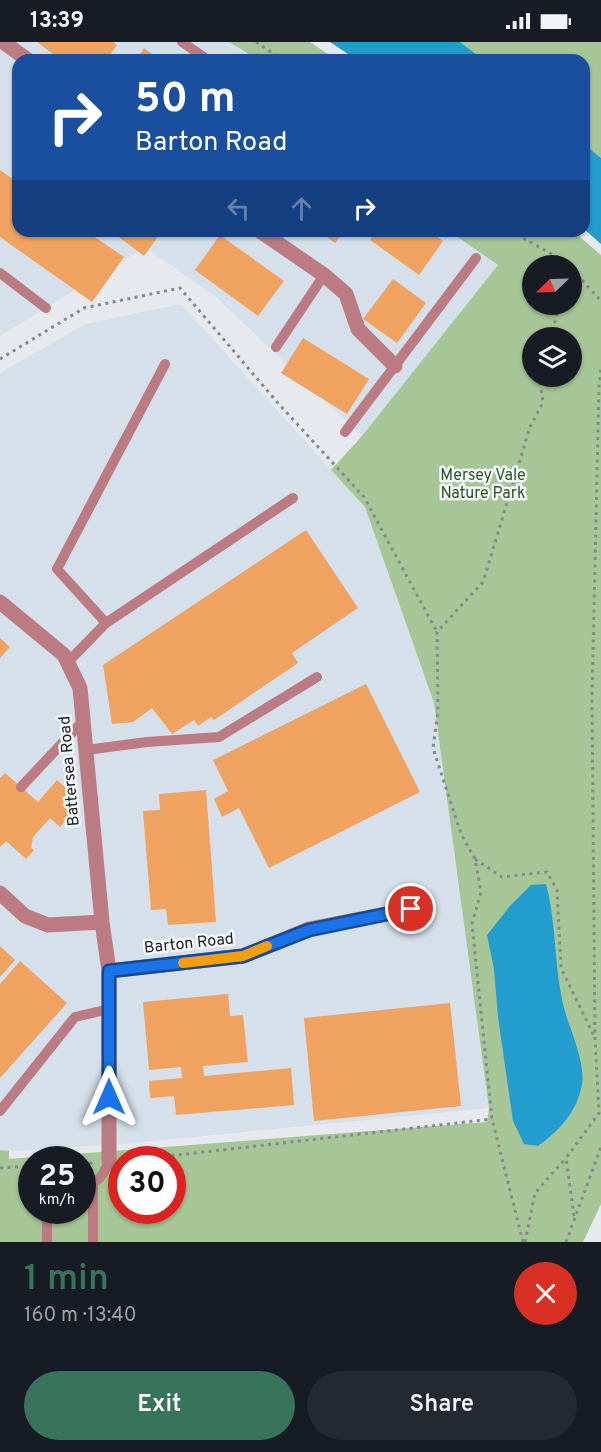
<!DOCTYPE html>
<meta charset="utf-8">
<style>
:root{--surface:#171b24;--page:#242831;--text:#f1f3f6;--muted:#9ea1a6;--accent:#38735c}
body{margin:0;font-family:Overpass,sans-serif;background:var(--page);color:var(--text);height:100vh;display:flex;flex-direction:column;font-size:22px;white-space:nowrap}
*{box-sizing:border-box;margin:0}
p{font-size:20px;color:var(--muted)}
.icon{flex:none;width:33px;height:33px;fill:none;stroke:currentColor;stroke-width:2;stroke-linecap:round;stroke-linejoin:round}
.map{position:relative;height:1200px;overflow:hidden}
.sheet{display:flex;flex-direction:column;background:var(--surface);flex:1}
.sheet>*{flex:none}
.guide{position:absolute;left:12px;top:12px;width:578px;height:183px;border-radius:18px;box-shadow:0 2px 4px #0004;background:#1a4fa0;color:#fff;overflow:hidden}
.needle{width:39px;rotate:247deg}
.buttons{position:absolute;left:522px;top:213px;display:grid;gap:12px}
.buttons a{display:grid;place-items:center;width:60px;height:60px;border-radius:50%;background:var(--surface);box-shadow:0 2px 4px #0004;font-size:30px}
.speed{position:absolute;left:18px;top:1104px;display:flex;gap:12px;font-size:30px;font-weight:700;text-align:center}
.speed>*{display:grid;place-content:center;width:78px;height:78px;border-radius:50%;background:var(--surface);box-shadow:0 2px 4px #0004;line-height:1}
.speed small{font-size:15px;font-weight:400}
.speed .limit{border:9px solid #d22;background:#fff;color:#111}
.pin{position:absolute;display:grid;place-items:center;width:51px;height:51px;color:#fff;margin:-26px;border:3px solid #fff;border-radius:50%;box-shadow:0 2px 6px #0007}
.me{position:absolute;width:66px;margin:-33px;rotate:0deg;stroke-linejoin:round;filter:drop-shadow(0 0 4px #0008)}
.turn{display:flex;align-items:center;gap:21px;height:126px;padding:0 24px;font-size:27px}
.turn .icon{width:78px;height:78px;stroke-width:2.5}
.turn b{display:block;font-size:42px;line-height:51px}
.lanes{display:flex;align-items:center;height:57px;padding:0 24px;background:#0003;justify-content:center;gap:30px;direction:ltr}
.lanes .off{opacity:.35}
.round{display:grid;place-items:center;flex:none;width:63px;height:63px;border-radius:32px;background:var(--page)}
.overview{display:flex;align-items:center;justify-content:space-between;height:102px;padding:0 24px}
h1{font-size:36px;font-weight:600;line-height:45px;color:var(--accent)}
.primary-button{display:flex;gap:12px;margin-top:auto;padding:12px 24px}
.primary-button a{flex:1;height:69px;border-radius:36px;background:var(--accent);color:#fff;font-size:24px;font-weight:600;line-height:69px;text-align:center}
.primary-button a+a{background:var(--page);color:var(--text)}
.status{display:flex;justify-content:space-between;align-items:center;height:42px;padding:0 30px;background:var(--surface);direction:ltr}
.status svg{height:16px;fill:currentColor}
.map>svg:first-child{display:block}
.built{fill:#d6e0eb}
.green{fill:#a6c697;fill-rule:evenodd}
.water{fill:#239dcd}
.building{fill:#f0a261}
.lines{fill:none;stroke-linecap:round;stroke-linejoin:round}
.path{stroke:#86898c;stroke-width:3;stroke-dasharray:3 4.5;stroke-linecap:butt}
.service{stroke:#bc7b82;stroke-width:10}
.minor{stroke:#bc7b82;stroke-width:15}
.route-casing{stroke:#114b97;stroke-width:15}
.route{stroke:#1a73e8;stroke-width:10}
.slow{stroke:#f59e0b;stroke-width:10}
.labels{text-anchor:middle;dominant-baseline:central;stroke-width:5;stroke-linejoin:round;paint-order:stroke}
.park-label{font-size:16px;fill:#30531c;stroke:#f3f8fd}
.street-label{font-size:16px;fill:#202223;stroke:#f3f8fd}
</style>
<div class="status"><b>13:39</b><svg viewBox="0 0 49 12"><path d="M0 12V9h3v3zM5 12V6h3v6zM10 12V3h3v9zM15 12V0h3v12zM26 1h20v11H26zM47 4h2v5h-2z"/></svg></div>
<div class="map">
<svg width="601" height="1200" viewBox="0 0 601 1200">
<rect width="100%" height="100%" fill="#e6eaef"/>
<path class="built" d="M0 0H229L259 18H18V189H449L498 223 362 394 216 255 145 205 0 294Z
M181 262 365 465 434 661 489 1066 133 1101 0 1110V331L85 282Z"/>
<path class="green" d="M229 0H310L337 18H259Z
M460 0H601V116L584 102V18H484Z
M449 189H573L601 213V1162L583 1200H0V1108L9 1109V1117L487 1080 489 1066 434 661 365 465 331 428 362 394 498 223ZM532 224H572V262H532ZM532 296H572V334H532ZM32 1118H82V1168H32ZM122 1118H172V1168H122Z"/>
<path class="water" d="M330 0H460L484 18H357Z
M584 102 601 116V202L584 187Z
M546 842C558 887 553 935 568 979 574 996 585 1024 582 1042 577 1070 560 1088 538 1104L524 1102 513 1079 498 975 494 927 487 893 510 864 531 843Z"/>
<path class="building" d="M37 0H113L117 3 106 18H61Z
M144 6 160 18H136Z
M0 128 18 141V189H86L124 215 92 260 0 195Z
M111 189H162L144 214Z
M319 189H344L335 201Z
M376 189H430L443 199 419 233 370 198Z
M220 193 284 239 258 274 195 228Z
M393 237 426 261 397 301 363 277Z
M303 296 369 337 347 372 281 331Z
M306 488 358 566 292 611 298 621 214 678 211 675 198 684 194 678 172 692 152 666 133 680 112 682 103 623Z
M0 596 10 605 0 616Z
M366 642 420 750 269 826 239 766 222 775 214 757 228 749 213 718Z
M5 731 38 760 57 738 68 748 71 773 60 785 50 776 33 795 31 806 34 808 26 817 6 799 0 805V736Z
M206 748 216 880 168 883 166 867 151 868 143 769 160 768 159 752Z
M0 904 15 918 0 935Z
M20 919 67 961 0 1036V942Z
M228 952 230 974 243 973 248 1020 203 1024 204 1034 291 1026 294 1063 176 1073 174 1054 150 1056 149 1039 182 1036 181 1025 149 1028 143 960Z
M450 961 461 1064 314 1079 304 976Z"/>
<g class="lines">
<path class="path" d="M256 0 283 18
M510 189 563 218 569 224
M572 227 601 259
M552 296 558 262
M0 317 84 266 180 246 277 360 364 455 437 590
M475 817 502 835 547 830 557 848 561 926 594 994
M134 1118 492 1077
M82 1122 93 1121
M0 1126 32 1124
M574 1174 566 1116 599 1071 595 996 592 656 599 344 601 327
M523 1200 492 1077 472 882 481 850 475 817 461 792 433 706 438 669 437 590 483 540 530 385 543 360 539 334
M525 1200 535 1151 566 1116
M566 1200 601 1105"/>
<path class="service" d="M182 0 208 18
M0 231 46 266
M276 305 324 233
M345 390 476 216
M106 581 57 527 165 322
M68 620 106 581 293 456
M86 708 147 700 219 695 317 635
M21 745 83 679
M0 1069 75 975 109 967
M82 1142C99 1141 102 1135 109 1120
M47 1168V1200
M93 1200V1142"/>
<path class="minor" d="M3 0 28 18
M260 189 324 233 346 252 358 287 395 324
M0 560 64 613 80 646 102 880 109 929V1120
M0 851 25 874 48 883 102 880
M109 929 243 914 309 887 411 867"/>
</g>
<g class="lines">
<defs>
<path id="route" d="M109 1055V929L243 914 309 888 411 867"/>
</defs>
<use href="#route" class="route-casing"/>
<use href="#route" class="route"/>
<path class="slow" d="M183 921 243 914 267 904"/>
</g>
<g class="labels">
<g class="park-label">
<text x="483" y="434">Mersey Vale<tspan x="483" dy="18">Nature Park</tspan></text>
</g>
<g class="street-label">
<text transform="translate(70 729) rotate(-95)">Battersea Road</text>
<text transform="translate(189 902) rotate(-6)">Barton Road</text>
</g>
</g>
</svg>
<div class="buttons">
<a><svg class="needle" viewBox="-14 -14 28 28"><path d="M0-13l5 13h-10z" fill="#e53935"/><path d="M0 13l5-13h-10z" fill="#9ea1a6"/></svg></a>
<a><svg class="icon" aria-label="layers" viewBox="0 0 24 24"><path d="M12 4l9 5-9 5-9-5zM3 14l9 5 9-5"/></svg></a>
</div>
<div class="speed"><div>25<small>km/h</small></div><div class="limit">30</div></div>
<div class="pin" style="left:411px;top:867px;background:#d93025"><svg class="icon" aria-label="arrive" viewBox="0 0 24 24"><path d="M6 21V4h12l-3 4 3 4H6"/></svg></div>
<svg class="me" style="left:109px;top:1055px" viewBox="-20 -20 40 40"><path d="M0-17L14 15 0 8-14 15z" fill="#1a73e8" stroke="#fff" stroke-width="4"/></svg>
<div class="guide">
<div class="turn"><svg class="icon" aria-label="right" viewBox="0 0 24 24"><path d="M7 20v-9h11M14 6l5 5-5 5"/></svg><div><b>50 m</b>Barton Road</div></div>
<div class="lanes"><svg class="icon off" aria-label="left" viewBox="0 0 24 24"><path d="M17 20v-9H6M10 6l-5 5 5 5"/></svg><svg class="icon off" aria-label="ahead" viewBox="0 0 24 24"><path d="M12 20V5M6 11l6-6 6 6"/></svg><svg class="icon" aria-label="right" viewBox="0 0 24 24"><path d="M7 20v-9h11M14 6l5 5-5 5"/></svg></div>
</div>
</div>
<section class="sheet">
<div class="overview"><div><h1>1 min</h1><p>160 m · 13:40</p></div><a class="round" style="background:#d93025;color:#fff"><svg class="icon" aria-label="close" viewBox="0 0 24 24"><path d="M6 6l12 12M18 6L6 18"/></svg></a></div>
<div class="primary-button"><a>Exit</a><a>Share</a></div>
</section>
